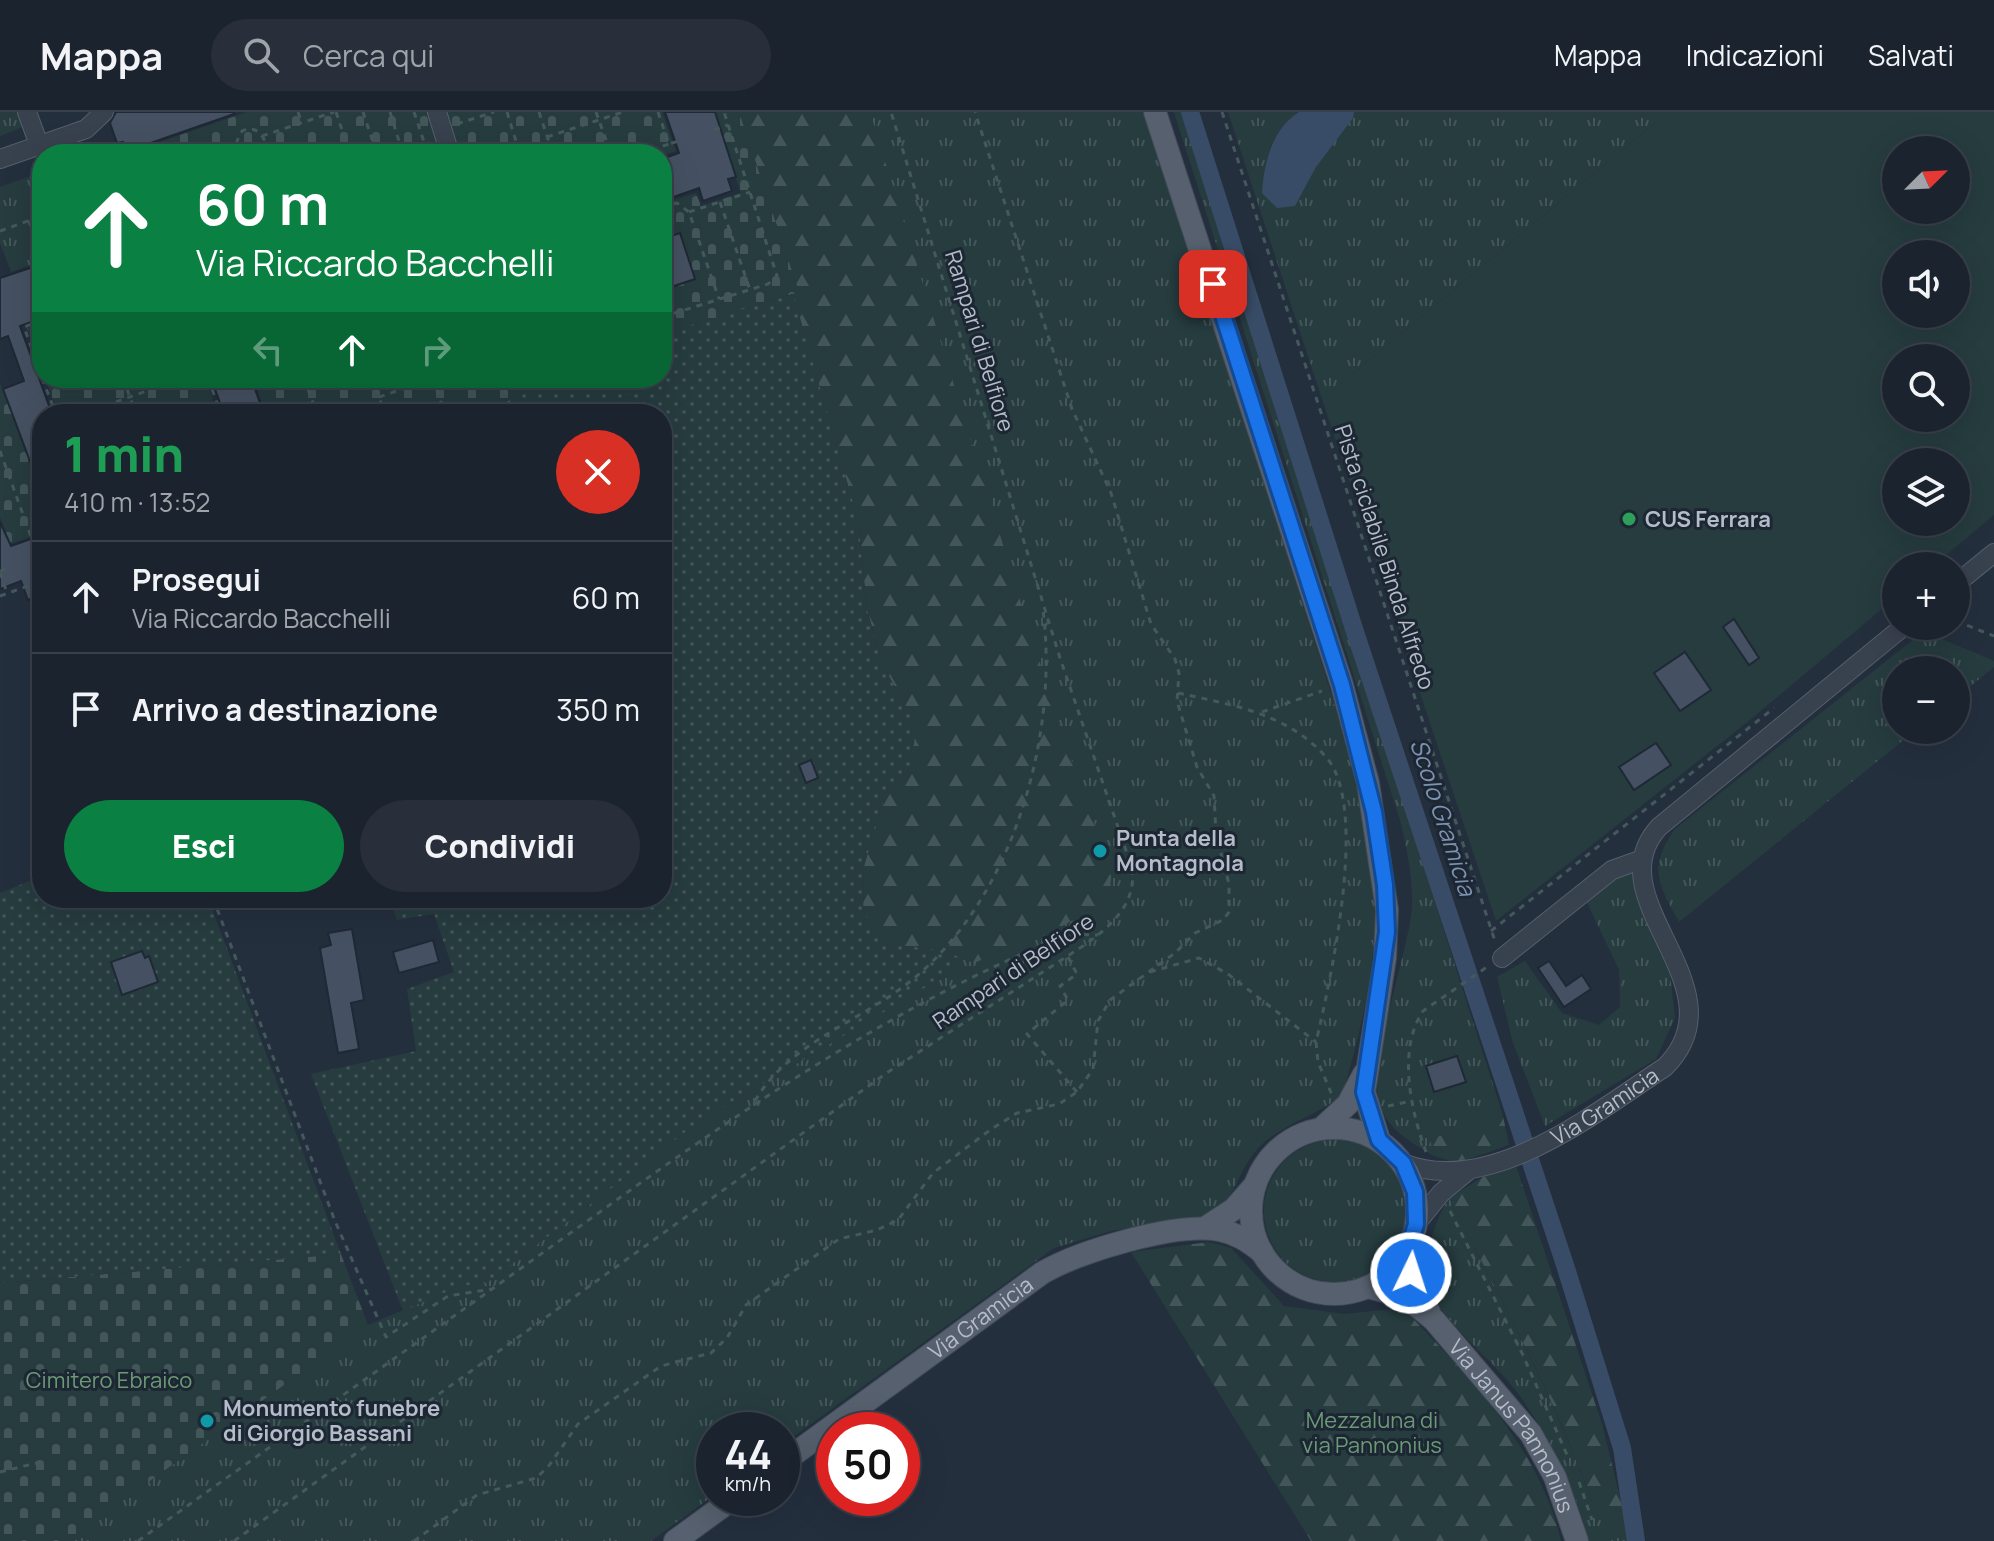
<!DOCTYPE html>
<html lang="it">
<meta charset="utf-8">
<style>
:root{--surface:#1b232e;--page:#282f3a;--text:#f1f3f6;--muted:#a0a4aa;--line:#39404a;--accent:#0b8043}
body{margin:0;font-family:Manrope,sans-serif;background:var(--page);color:var(--text);height:100vh;display:flex;flex-direction:column;font-size:30px;white-space:nowrap}
*{box-sizing:border-box;margin:0}
p{font-size:26px;color:var(--muted)}
.icon{flex:none;width:44px;height:44px;fill:none;stroke:currentColor;stroke-width:2;stroke-linecap:round;stroke-linejoin:round}
.map{position:relative;flex:1;overflow:hidden}
.details{position:absolute;left:32px;top:292px;width:640px;height:504px;display:flex;flex-direction:column;background:var(--surface);border-radius:32px;box-shadow:0 8px 32px #0002,0 0 0 2px var(--line)}
.details>*{flex:none}
.top-card{position:absolute;left:32px;top:32px;width:640px;height:244px;border-radius:32px;box-shadow:0 8px 32px #0002,0 0 0 2px var(--line);background:#0b8043;color:#fff;overflow:hidden}
.needle{width:52px;rotate:66deg}
.controls{position:absolute;left:1882px;top:24px;display:grid;gap:16px}
.controls a{display:grid;place-items:center;width:88px;height:88px;border-radius:50%;background:var(--surface);box-shadow:0 8px 32px #0002,0 0 0 2px var(--line);font-size:40px}
.speed{position:absolute;left:696px;top:1300px;display:flex;gap:16px;font-size:40px;font-weight:700;text-align:center}
.speed>*{display:grid;place-content:center;width:104px;height:104px;border-radius:50%;background:var(--surface);box-shadow:0 8px 32px #0002,0 0 0 2px var(--line);line-height:1}
.speed small{font-size:20px;font-weight:400}
.speed .limit{border:12px solid #d22;background:#fff;color:#111}
.pin{position:absolute;display:grid;place-items:center;width:68px;height:68px;color:#fff;margin:-34px;border-radius:16px;box-shadow:0 4px 12px #0006}
.me{position:absolute;width:88px;margin:-44px;rotate:4deg;stroke-linejoin:round;filter:drop-shadow(0 0 6px #0008)}
.turn{display:flex;align-items:center;gap:28px;height:168px;padding:0 32px;font-size:36px}
.turn .icon{width:104px;height:104px;stroke-width:2.5}
.turn b{display:block;font-size:56px;line-height:68px}
.lanes{display:flex;align-items:center;height:76px;padding:0 32px;background:#0003;justify-content:center;gap:40px;direction:ltr}
.lanes .off{opacity:.35}
.round{display:grid;place-items:center;flex:none;width:84px;height:84px;border-radius:42px;background:var(--page)}
.overview{display:flex;align-items:center;justify-content:space-between;height:136px;padding:0 32px}
h1{font-size:48px;font-weight:800;line-height:60px;color:#1e9e55}
.button{display:flex;gap:16px;margin-top:auto;padding:16px 32px}
.button a{flex:1;height:92px;border-radius:48px;background:var(--accent);color:#fff;font-size:32px;font-weight:800;line-height:92px;text-align:center}
.button a+a{background:var(--page);color:var(--text)}
ul{padding:0;list-style:none}
li{display:flex;align-items:center;gap:24px;height:112px;padding:0 32px;border-top:2px solid var(--line)}
li div{flex:1}
li b{display:block;font-size:30px}
li em{font-style:normal}
header{display:flex;align-items:center;gap:48px;box-sizing:border-box;height:112px;padding:0 40px;background:var(--surface);border-bottom:2px solid var(--line)}
header strong{font-size:38px}
nav{display:flex;gap:44px;margin-inline-start:auto;font-size:28px}
.search{width:560px;height:72px;background:var(--page);display:flex;align-items:center;gap:20px;box-sizing:border-box;padding:0 28px;border-radius:44px;color:var(--muted);font-size:30px}
.map>svg:first-child{display:block}
.grass{fill:url(#grass-tufts)}
.forest{fill:url(#forest-firs)}
.cemetery{fill:url(#cemetery-stones)}
.garden{fill:url(#garden-dots)}
.pitch{fill:#263c3f;fill-rule:evenodd}
.water{fill:#394c67}
.lines{fill:none;stroke-linecap:round;stroke-linejoin:round}
.canal{stroke:#394c67;stroke-width:18}
.building{fill:#455162;stroke:#1f2835;stroke-width:2}
.minor-casing{stroke:#565f6c;stroke-width:20}
.major-casing{stroke:#414a57;stroke-width:24}
.path{stroke:#44595c;stroke-width:3;stroke-dasharray:6 6;stroke-linecap:butt}
.minor{stroke:#38414e;stroke-width:18}
.major{stroke:#56606e;stroke-width:22}
.route-casing{stroke:#114b97;stroke-width:20}
.route{stroke:#1a73e8;stroke-width:14}
.leisure-dot{fill:#2e9e5b;stroke:#1d2633;stroke-width:3}
.culture-dot{fill:#0f9aa8;stroke:#1d2633;stroke-width:3}
.labels{text-anchor:middle;dominant-baseline:central;stroke-width:6;stroke-linejoin:round;paint-order:stroke}
.street-label{font-size:22px;fill:#b4bcc9;stroke:#1d2633}
.poi-label{font-size:22px;font-weight:bold;fill:#b4bcc9;stroke:#1d2633;text-anchor:start}
.park-label{font-size:22px;fill:#6b9a76;stroke:#1d2633}
.water-label{font-size:24px;font-style:italic;fill:#7c92b1;stroke:#1d2633}
</style>
<header>
<strong>Mappa</strong>
<div class="search"><svg class="icon" aria-label="search" viewBox="0 0 24 24"><circle cx="10" cy="10" r="6"/><path d="M15 15l6 6"/></svg>Cerca qui</div>
<nav><a>Mappa</a><a>Indicazioni</a><a>Salvati</a></nav>
</header>
<div class="map">
<svg width="1994" height="1429" viewBox="0 0 1994 1429">
<defs>
<pattern id="grass-tufts" width="24" height="20" patternUnits="userSpaceOnUse" patternTransform="scale(2)"><rect width="24" height="20" fill="#263c3f"/><path d="M3 7l-1-3M5 7V3M7 7l1-3M15 17l-1-3M17 17v-4M19 17l1-3" fill="none" stroke="#435659"/></pattern>
<pattern id="forest-firs" width="22" height="20" patternUnits="userSpaceOnUse" patternTransform="scale(2)"><rect width="22" height="20" fill="#263c3f"/><path d="M5 1l3.5 6h-7zM16 11l3.5 6h-7z" fill="#435659"/></pattern>
<pattern id="cemetery-stones" width="16" height="16" patternUnits="userSpaceOnUse" patternTransform="scale(2)"><rect width="16" height="16" fill="#263c3f"/><path d="M2 7V4a2 2 0 0 1 4 0v3zM10 15v-3a2 2 0 0 1 4 0v3z" fill="#435659"/></pattern>
<pattern id="garden-dots" width="8" height="8" patternUnits="userSpaceOnUse" patternTransform="scale(2)"><rect width="8" height="8" fill="#263c3f"/><path d="M2 2h.1M6 6h.1" fill="none" stroke="#435659" stroke-width="1.8" stroke-linecap="round"/></pattern>
</defs>
<rect width="100%" height="100%" fill="#242f3e"/>
<path class="grass" d="M0 0H20L25 14 0 24Z
M739 0H1143C1194 157 1245 314 1296 471 1325 565 1367 678 1374 775 1379 845 1362 917 1342 983 1315 1006 1277 1012 1254 1041 1231 1071 1240 1088 1199 1105L1111 1119 1054 1136 782 1333V1318H714V1383L651 1429H66L368 1213 457 1175 488 1170 701 1008 953 859 958 845 884 688 907 596 858 408 793 182 799 180Z
M1174 0H1183L1503 1004 1431 1027 1434 1044C1412 1031 1386 1017 1379 990 1369 953 1405 849 1411 804 1415 773 1407 738 1400 708Z
M1228 0H1668L1322 287Z
M42 60V149L11 160 0 131V75Z
M1924 519 1994 549V555L1956 586V558H1896V618H1916L1679 810C1658 771 1648 757 1674 718Z
M1631 761 1670 861 1675 906 1656 947 1545 1014 1513 931 1497 865 1525 849 1562 901 1599 913 1620 895 1619 858 1586 788 1613 765Z
M1264 1099a71 71 0 1 1 142 0a71 71 0 1 1-142 0Z
M1449 1086C1502 1190 1559 1294 1597 1404L1623 1398 1628 1429H1589C1574 1373 1549 1323 1514 1276 1494 1249 1431 1199 1425 1168 1422 1148 1438 1102 1449 1086Z"/>
<path class="forest" d="M739 0H870L1028 514 1073 653 1112 759 1109 783C1068 817 1023 833 973 851L941 838 886 832 863 799 864 754 884 688 910 652 907 596 883 554 867 497 858 408 793 182 799 180Z
M1503 1004 1509 1033 1457 1051 1434 1044 1430 1027Z
M1516 1054 1602 1312 1623 1398 1597 1404C1560 1294 1502 1190 1449 1086L1483 1065Z
M1209 1130 1231 1136 1284 1194 1344 1202 1403 1196C1468 1265 1539 1334 1561 1429H1311L1131 1140Z"/>
<path class="cemetery" d="M247 0H662L676 39 662 43 155 42 151 33Z
M714 0H739L799 180 662 222V92L696 81 701 94 741 81Z
M42 211V257L27 216Z
M45 266H205L218 302H58Z
M253 266H516L528 302H266Z
M0 271 10 298 32 290 27 339 42 334V355L34 358 42 380V421L10 432 0 405Z
M341 1142 368 1213 66 1429H0V1171Z"/>
<path class="garden" d="M793 182 858 408 867 498 883 554 907 596 916 622 910 652 884 688 864 754 863 799 886 832 941 838 959 845 953 859 701 1008 488 1170 457 1175 403 1199 311 962 416 939 407 877 454 860 434 802 397 808 389 786H662V302H528L516 266H662V222Z
M42 764V786H208L341 1142 0 1171V781Z"/>
<path class="pitch" d="M1668 0H1994V403L1933 454H1896V485L1750 608 1496 809 1322 287ZM1896 38H1956V98H1896ZM1896 142H1956V202H1896ZM1896 246H1956V306H1896ZM1896 350H1956V410H1896Z"/>
<path class="water" d="M1299 0H1354L1353 6 1316 55 1295 94 1277 96 1262 81C1264 51 1272 17 1299 0Z"/>
<g class="lines">
<path class="canal" d="M1190 0 1356 523 1565 1153 1622 1336 1636 1429"/>
</g>
<path class="building" d="M116 0H234V2L148 32 151 42H127L123 30 117 31 110 11Z
M665 0H715L736 65 728 67 732 79 703 89 699 76 662 89V47L679 41Z
M680 121 695 167 662 178V127Z
M42 152V206L20 214 52 302H42L40 376 3 277 24 269 8 224 0 227V166Z
M211 266H251L264 302H224Z
M0 410 11 434 42 423V483L28 488 21 469 0 477Z
M1734 507 1759 546 1749 553 1723 515Z
M1685 540 1711 578 1680 599 1654 561Z
M1656 631 1671 653 1634 678 1619 655Z
M811 648 818 666 806 671 799 653Z
M352 817 364 888 351 891 359 937 338 941 320 836 331 833 328 821Z
M433 828 439 850 399 861 393 840Z
M142 839 145 846 149 844 158 870 122 883 111 850Z
M1549 849 1566 874 1582 863 1591 877 1564 895 1538 856Z
M1457 944 1466 970 1434 980 1426 954Z"/>
<g class="lines">
<defs>
<g id="minor">
<path d="M27 0 39 33"/>
<path d="M437 0 450 42"/>
<path d="M0 47 86 17 104 0"/>
<path d="M1956 472 1994 441"/>
<path d="M1502 846 1612 758 1640 748"/>
<path id="s1" d="M1403 1051C1490 1086 1596 1000 1665 955 1745 875 1593 787 1659 715L1904 514"/>
<path d="M1416 1112 1441 1081 1469 1058"/>
</g>
<g id="major">
<path d="M1155 0 1342 573 1368 671 1387 798 1385 846 1364 980 1379 1028"/>
<path d="M1322 1016 1348 992 1364 962"/>
<circle cx="1334" cy="1099" r="83"/>
<path d="M1205 1116 1234 1097 1255 1073"/>
<path d="M1409 1135 1411 1161 1429 1200"/>
<path id="s2" d="M1368 1175 1404 1185 1418 1195 1434 1208 1531 1322 1555 1365 1577 1429"/>
<path id="s3" d="M782 1351 1042 1161C1080 1139 1176 1110 1219 1118 1236 1121 1248 1129 1262 1140"/>
<path d="M675 1429 734 1386"/>
</g>
</defs>
<use href="#minor" class="minor-casing"/>
<use href="#major" class="major-casing"/>
<path class="path" d="M298 0 302 11
M336 0 350 42
M363 0 377 42
M390 0 403 42
M414 0 428 42
M507 0 520 42
M539 0 553 42
M596 0 611 42
M658 0 669 32 682 28
M1222 0 1495 829
M457 12 494 0
M714 18 728 13
M262 24 334 0
M547 25 623 0
M157 33 160 42
M216 42 237 34
M244 42 237 29 242 19C252 15 258 17 264 27L257 42
M640 42 669 32
M720 90 750 178
M662 95 677 91 689 100 719 187
M689 100 750 80
M0 119 42 104
M662 205 768 172 777 164 724 0
M42 208 24 215 42 265
M42 266 56 302
M123 266 136 302
M208 266 221 302
M304 266 317 302
M372 266 385 302
M433 266 445 302
M501 266 513 302
M379 285 435 266
M82 302 183 266
M409 302 442 291
M0 339 42 455
M0 459 10 455
M0 460 7 481
M0 484 42 469
M1956 509 1994 524
M1178 581C1232 593 1287 601 1326 645 1370 694 1330 870 1316 930L1318 950 1332 983
M1262 600 1322 579
M213 786 335 1109 386 1225 448 1184 492 1177C671 1050 848 914 1052 829L1071 822 1098 823
M1491 819 1774 596
M1068 845 1077 862 1060 874 1068 888 1027 922 1077 980
M1150 860 1199 846 1228 862 1316 930
M755 989C784 938 846 914 893 882 1008 805 1060 630 1043 498
M1388 994 1412 989
M1426 1040C1411 999 1397 938 1423 899L1487 855
M1450 1099 1522 1241 1568 1345
M0 1360 41 1350
M1579 1370 1592 1408
M138 1429 492 1177
M234 1429 888 960 1086 832C1112 813 1137 791 1132 756L1060 546 891 0
M414 1429 477 1383 536 1366 548 1355 578 1312 661 1254 711 1241 727 1226 746 1193 839 1127 877 1118 898 1108 933 1061 990 1018 1017 1001 1059 992 1077 980 1093 957 1098 909 1110 888 1175 841 1195 821 1223 808 1229 800V772L1216 722 1214 684 1197 655 1177 589 1179 561 1175 547 1151 512 1111 381 1072 297 975 0"/>
<use href="#minor" class="minor"/>
<use href="#major" class="major"/>
</g>
<g class="lines">
<defs>
<path id="route" d="M1213 172 1342 573 1374 700 1385 773 1387 820 1364 980 1379 1028 1403 1051 1415 1080 1416 1112 1409 1135 1411 1161"/>
</defs>
<use href="#route" class="route-casing"/>
<use href="#route" class="route"/>
</g>
<circle class="leisure-dot" cx="1629" cy="407" r="8"/>
<g class="culture-dot">
<circle cx="1100" cy="739" r="8"/>
<circle cx="207" cy="1309" r="8"/>
</g>
<g class="labels">
<g class="street-label">
<text transform="translate(980 229) rotate(73)">Rampari di Belfiore</text>
<text transform="translate(1385 445) rotate(72)">Pista ciclabile Binda Alfredo</text>
<text transform="translate(1013 859) rotate(-34)">Rampari di Belfiore</text>
<text stroke="none"><textPath href="#s1" startOffset="218">Via Gramicia</textPath></text>
<text stroke="none"><textPath href="#s3" startOffset="246">Via Gramicia</textPath></text>
<text stroke="none"><textPath href="#s2" startOffset="208">Via Janus Pannonius</textPath></text>
</g>
<g class="poi-label">
<text x="1645" y="407">CUS Ferrara</text>
<text x="1116" y="726">Punta della<tspan x="1116" dy="25">Montagnola</tspan></text>
<text x="223" y="1296">Monumento funebre<tspan x="223" dy="25">di Giorgio Bassani</tspan></text>
</g>
<g class="park-label">
<text x="109" y="1268">Cimitero Ebraico</text>
<text x="1372" y="1308">Mezzaluna di<tspan x="1372" dy="25">via Pannonius</tspan></text>
</g>
<g class="water-label">
<text transform="translate(1444 705) rotate(72)">Scolo Gramicia</text>
</g>
</g>
</svg>
<div class="controls">
<a><svg class="needle" viewBox="-14 -14 28 28"><path d="M0-13l5 13h-10z" fill="#e53935"/><path d="M0 13l5-13h-10z" fill="#a0a4aa"/></svg></a>
<a><svg class="icon" aria-label="sound" viewBox="0 0 24 24"><path d="M4 9h4l5-4v14l-5-4H4zM17 9q2 3 0 6"/></svg></a>
<a><svg class="icon" aria-label="search" viewBox="0 0 24 24"><circle cx="10" cy="10" r="6"/><path d="M15 15l6 6"/></svg></a>
<a><svg class="icon" aria-label="layers" viewBox="0 0 24 24"><path d="M12 4l9 5-9 5-9-5zM3 14l9 5 9-5"/></svg></a>
<a>+</a>
<a>−</a>
</div>
<div class="speed"><div>44<small>km/h</small></div><div class="limit">50</div></div>
<div class="pin" style="left:1213px;top:172px;background:#d93025"><svg class="icon" aria-label="arrive" viewBox="0 0 24 24"><path d="M6 21V4h12l-3 4 3 4H6"/></svg></div>
<svg class="me" style="left:1411px;top:1161px" viewBox="-20 -20 40 40"><circle r="17" fill="#1a73e8" stroke="#fff" stroke-width="3"/><path d="M0-11L8 9 0 5-8 9z" fill="#fff"/></svg>
<div class="top-card">
<div class="turn"><svg class="icon" aria-label="ahead" viewBox="0 0 24 24"><path d="M12 20V5M6 11l6-6 6 6"/></svg><div><b>60 m</b>Via Riccardo Bacchelli</div></div>
<div class="lanes"><svg class="icon off" aria-label="left" viewBox="0 0 24 24"><path d="M17 20v-9H6M10 6l-5 5 5 5"/></svg><svg class="icon" aria-label="ahead" viewBox="0 0 24 24"><path d="M12 20V5M6 11l6-6 6 6"/></svg><svg class="icon off" aria-label="right" viewBox="0 0 24 24"><path d="M7 20v-9h11M14 6l5 5-5 5"/></svg></div>
</div>
<section class="details">
<div class="overview"><div><h1>1 min</h1><p>410 m · 13:52</p></div><a class="round" style="background:#d93025;color:#fff"><svg class="icon" aria-label="close" viewBox="0 0 24 24"><path d="M6 6l12 12M18 6L6 18"/></svg></a></div>
<ul>
<li><svg class="icon" aria-label="ahead" viewBox="0 0 24 24"><path d="M12 20V5M6 11l6-6 6 6"/></svg><div><b>Prosegui</b><p>Via Riccardo Bacchelli</p></div><em>60 m</em></li>
<li><svg class="icon" aria-label="arrive" viewBox="0 0 24 24"><path d="M6 21V4h12l-3 4 3 4H6"/></svg><div><b>Arrivo a destinazione</b></div><em>350 m</em></li>
</ul>
<div class="button"><a>Esci</a><a>Condividi</a></div>
</section>
</div>
